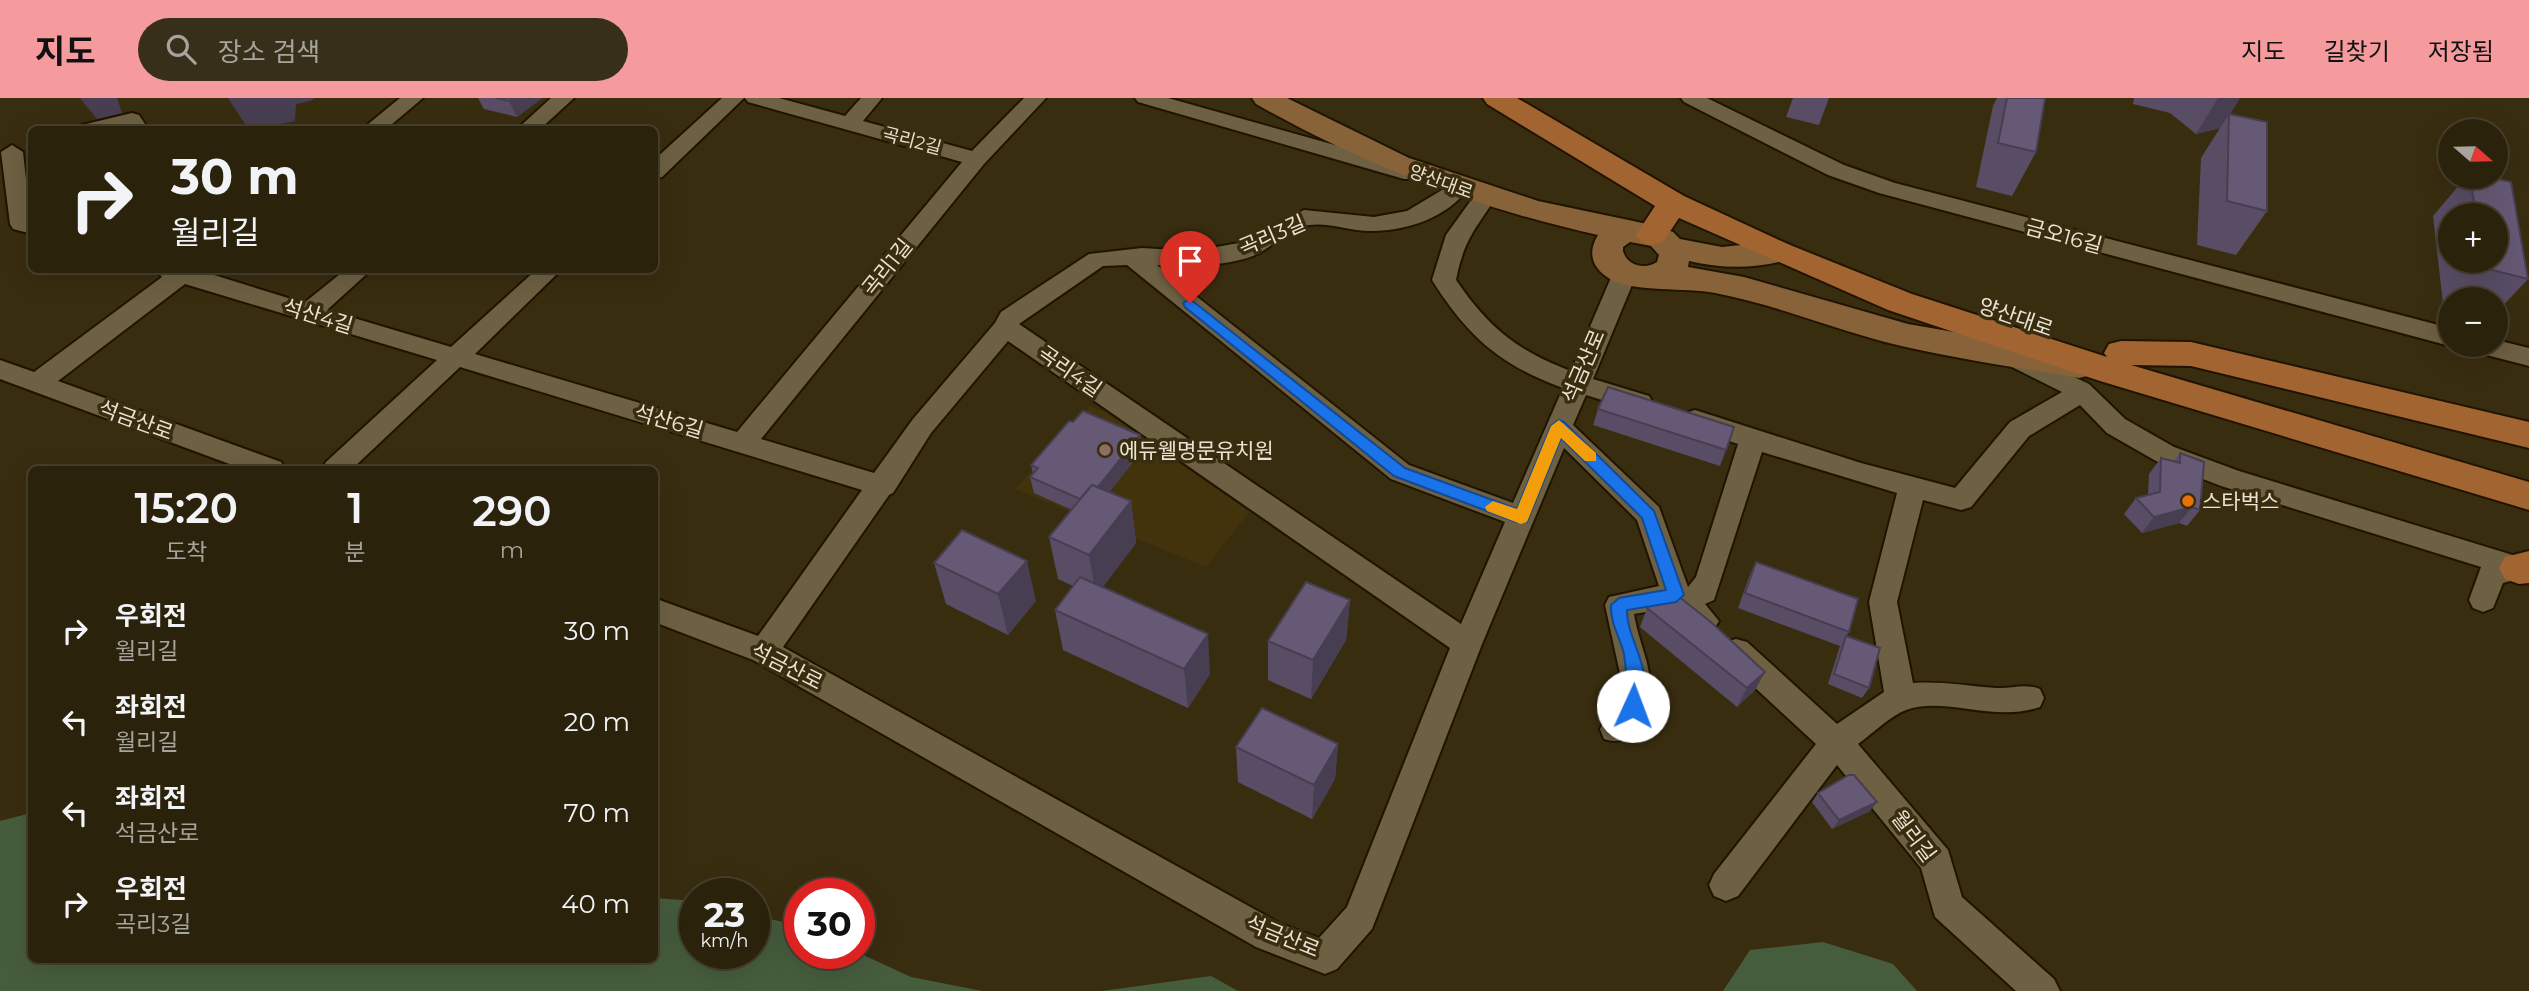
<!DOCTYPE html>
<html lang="ko">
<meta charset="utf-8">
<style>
:root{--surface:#2b220c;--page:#372f1a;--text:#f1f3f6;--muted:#a6a49d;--line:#473f2d;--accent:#f59b9d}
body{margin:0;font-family:Montserrat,"Noto Sans KR",sans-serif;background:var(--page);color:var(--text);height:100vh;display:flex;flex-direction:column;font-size:26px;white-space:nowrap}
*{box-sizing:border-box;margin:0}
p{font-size:23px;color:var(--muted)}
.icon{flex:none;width:38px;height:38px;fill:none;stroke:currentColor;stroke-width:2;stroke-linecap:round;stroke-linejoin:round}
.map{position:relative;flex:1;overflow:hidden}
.details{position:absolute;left:28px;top:368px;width:630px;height:497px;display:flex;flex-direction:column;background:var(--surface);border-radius:10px;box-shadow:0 7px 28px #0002,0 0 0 2px var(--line)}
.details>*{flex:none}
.banner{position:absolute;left:28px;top:28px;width:630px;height:147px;border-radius:10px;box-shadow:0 7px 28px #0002,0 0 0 2px var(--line);background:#2b220c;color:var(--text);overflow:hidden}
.needle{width:46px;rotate:110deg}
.controls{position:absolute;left:2438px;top:21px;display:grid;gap:14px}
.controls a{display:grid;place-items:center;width:70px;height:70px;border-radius:50%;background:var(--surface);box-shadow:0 7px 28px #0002,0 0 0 2px var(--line);font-size:35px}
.speed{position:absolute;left:679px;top:780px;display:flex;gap:14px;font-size:35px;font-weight:700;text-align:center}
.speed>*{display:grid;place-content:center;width:91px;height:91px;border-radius:50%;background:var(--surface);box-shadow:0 7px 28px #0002,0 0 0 2px var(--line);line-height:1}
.speed small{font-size:18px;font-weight:400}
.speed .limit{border:10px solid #d22;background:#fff;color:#111}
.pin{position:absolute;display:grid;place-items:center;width:60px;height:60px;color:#fff;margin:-72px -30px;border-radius:50% 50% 50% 0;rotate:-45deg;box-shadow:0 0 7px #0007}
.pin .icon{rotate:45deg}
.me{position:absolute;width:77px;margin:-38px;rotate:2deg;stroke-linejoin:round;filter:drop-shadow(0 0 5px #0008)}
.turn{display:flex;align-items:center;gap:24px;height:147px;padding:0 28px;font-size:32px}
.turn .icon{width:91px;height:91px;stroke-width:2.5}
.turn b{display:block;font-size:49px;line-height:60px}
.eta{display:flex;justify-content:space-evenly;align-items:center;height:119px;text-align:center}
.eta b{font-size:42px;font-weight:600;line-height:49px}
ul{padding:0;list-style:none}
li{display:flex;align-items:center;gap:21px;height:91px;padding:0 28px}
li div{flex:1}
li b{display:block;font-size:26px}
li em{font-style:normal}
header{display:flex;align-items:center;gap:42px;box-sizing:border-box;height:98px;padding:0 35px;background:var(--accent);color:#111}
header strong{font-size:33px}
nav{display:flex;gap:38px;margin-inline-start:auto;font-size:24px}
.search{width:490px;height:63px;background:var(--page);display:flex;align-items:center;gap:18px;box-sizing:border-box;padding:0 24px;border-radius:38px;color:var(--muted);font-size:26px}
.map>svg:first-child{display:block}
.built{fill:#43330d}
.green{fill:#465d3d}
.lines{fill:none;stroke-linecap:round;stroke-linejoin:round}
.street-casing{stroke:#201400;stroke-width:4}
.secondary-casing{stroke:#201400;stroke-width:4}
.primary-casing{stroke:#201400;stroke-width:4}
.street{fill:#6e6042;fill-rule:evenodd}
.secondary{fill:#886239;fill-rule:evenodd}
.primary{fill:#a26531;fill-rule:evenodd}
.wall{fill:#584d65;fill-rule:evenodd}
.shaded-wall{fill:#473e52}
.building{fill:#665975;stroke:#473e52;stroke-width:2}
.route{fill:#1a73e8;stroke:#114b97;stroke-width:2}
.slow{fill:#f59e0b}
.education-dot{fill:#8d6e63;stroke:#392d10;stroke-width:2.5}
.food-dot{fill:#e8710a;stroke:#392d10;stroke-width:2.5}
.labels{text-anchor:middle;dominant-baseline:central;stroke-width:7;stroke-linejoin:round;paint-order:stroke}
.far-street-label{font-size:18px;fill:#eae2d2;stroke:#392d10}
.street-label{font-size:21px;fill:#eae2d2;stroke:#392d10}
.poi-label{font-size:21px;fill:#eae2d2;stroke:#392d10;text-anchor:start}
</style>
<header>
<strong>지도</strong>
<div class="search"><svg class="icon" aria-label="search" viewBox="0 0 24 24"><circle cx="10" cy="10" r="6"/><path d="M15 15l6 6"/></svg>장소 검색</div>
<nav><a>지도</a><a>길찾기</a><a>저장됨</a></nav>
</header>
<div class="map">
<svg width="2529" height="893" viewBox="0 0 2529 893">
<rect width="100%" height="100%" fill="#392d10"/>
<path class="built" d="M1090 308 1106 314 1249 414 1206 469 1015 391Z"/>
<path class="green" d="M31 715 32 861H654L655 800 695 803V856H754V817L800 828V856L859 855 911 879 982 893H0V723Z
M1823 844 1893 866 1917 893H1723L1750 852Z
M1211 878 1238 893H1102Z"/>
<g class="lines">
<defs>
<path id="street" d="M400 0H423L385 32H361Z
M551 0H574L539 32H516Z
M722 0H744L662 79 654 81V62Z
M745 0H779L845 18 861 0H882L863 23 972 53 1024 0H1046L984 66 761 341 874 375 913 321 995 225 1001 214 1089 156 1142 150 1193 153 1239 145 1304 112 1374 119 1407 113 1457 83 1465 85 1468 90C1449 119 1406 133 1373 133 1352 134 1330 124 1309 127 1290 129 1271 151 1253 158 1223 169 1188 168 1157 167L1409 367 1513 405 1563 290C1500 267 1468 239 1432 182L1446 137 1477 94H1493L1496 99C1475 132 1464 141 1456 182 1488 229 1517 253 1571 273L1613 175 1617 169H1633L1637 175 1593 281 1649 298 1653 305 1649 312 1640 314 1586 297 1573 327 1659 409 1688 489 1696 479 1738 346 1686 329 1682 322 1686 315 1695 312 1861 365 1955 390 2010 324 2062 294 2002 264 1999 258 2002 252 2011 249 2089 286 2125 321 2174 349 2239 373 2529 462V478L2503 485 2493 510 2483 514 2473 510 2469 502 2481 469 2221 388 2156 363 2107 335 2080 307 2029 338 1971 409 1961 412 1923 402 1897 504 1913 585C1941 583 1967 588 1996 590 2012 591 2024 585 2040 591L2044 600 2040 609C1994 625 1944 598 1906 612 1890 618 1872 636 1858 646L1948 752 1962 799 2054 881 2060 893H2016L1935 819 1921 770 1837 667 1738 798 1726 803 1714 798 1709 787 1714 776 1816 646 1725 562 1721 553 1725 544 1736 541 1747 544 1837 626 1884 594 1869 504 1897 395 1762 354 1714 502 1705 506 1719 523 1714 531C1694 538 1684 522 1670 510L1634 516C1642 563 1664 580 1635 627 1626 641 1620 646 1604 641L1600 631 1618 600 1621 580 1605 507 1609 499 1659 488 1637 422 1564 350 1482 546 1372 831 1337 871 1325 876 1256 849 753 562 654 524V500L758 538 862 392 460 269 352 371H322L326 364 437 262 185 186 58 283 281 364 285 371H243L0 281V262L34 274 162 179 156 172H198L304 205 345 172H371L327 212 451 249 536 172H561L475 256 737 334 962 64 748 4ZM1127 167 1391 381 1505 424 1461 526 1019 226 1103 168ZM1008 243 1450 550 1347 809 1319 840 1279 825 783 549 889 397 893 395 931 335Z
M1135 0H1168L1420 71 1423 76 1420 81H1404L1138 4Z
M1681 0H1707L1844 67 1895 85 2450 230V247H2453L2450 248 1879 95 1828 77 1684 4Z
M132 15 139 17 149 32 126 29 80 32 82 27Z
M12 47 23 54 32 136 13 131 10 126 1 54Z
M2496 242 2529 250V268L2471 253 2468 247H2496Z"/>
<path id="secondary" d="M1252 0H1287L1409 60 1538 103 1652 127 1673 134 1680 141 1722 149 1779 143 1790 147 1795 154 1790 161C1756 171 1723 171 1689 163L1688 169 1744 179 1908 226 2079 256 2091 259 2096 268 2091 277 2079 280C2014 269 1949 260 1885 244 1828 229 1773 206 1715 195 1685 189 1635 195 1610 181 1592 170 1587 155 1598 137 1476 110 1364 67 1256 6ZM1630 144 1651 148 1659 157 1657 164C1645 172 1627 168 1623 153V149Z"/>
<path id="primary" d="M1483 0H1517L1684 98 1790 147 1912 196 2107 259 2104 255 2109 246 2121 243 2191 244 2529 324V350L2191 268 2131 267 2529 384V412L2100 283 1888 212 1679 120 1663 144 1652 147 1641 144 1636 137 1655 108 1487 6Z
M2529 453V485L2519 486 2505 481 2499 470 2505 459Z"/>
</defs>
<use href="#street" class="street-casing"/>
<use href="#secondary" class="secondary-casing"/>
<use href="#primary" class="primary-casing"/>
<use href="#street" class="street"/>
<use href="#secondary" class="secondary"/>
<use href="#primary" class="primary"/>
</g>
<path class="wall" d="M478 0H542L517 19 484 11Z
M1793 0H1829L1819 27 1786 19Z
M1997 0H2045L2036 54 2012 98 1976 89 1993 8Z
M2134 0H2240L2230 16 2267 113 2236 157 2197 147 2201 60 2220 30 2196 36 2170 15 2133 6Z
M2466 79H2490L2528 181 2496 215V201H2450V215L2444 214 2433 118ZM2450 117H2496V163H2450Z
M1598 311 1726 352 1720 368 1593 327Z
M1073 324 1140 337 1142 353 1109 394 1131 403 1136 445 1102 490 1210 576 1188 610 1063 552 1055 512 1073 488 1058 481 1049 439 1072 412 1034 395 1030 379 1033 376 1031 367Z
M2180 355 2200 412 2187 428 2179 425 2142 435 2124 416 2136 400 2148 397 2149 376 2161 360 2174 363Z
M1756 464 1849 534 1846 538 1869 590 1862 600 1828 586 1840 548 1738 510 1749 479Z
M934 465 1036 503 1008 537 946 506Z
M1350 502 1346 542 1311 601 1268 582V543Z
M1647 510 1755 592 1737 609 1640 529Z
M1338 646 1335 681 1312 721 1238 684 1236 649Z
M1818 695 1870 713 1832 731 1812 704Z"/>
<path class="shaded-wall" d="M80 0H117L122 15 97 21Z
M228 0H315L310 3 296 6 295 23 253 32H249Z
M513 0H542L517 19 509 3Z
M2218 0H2240L2220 30 2196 36Z
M1140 337 1142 353 1089 420 1086 404Z
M1131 403 1136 445 1096 498 1089 457Z
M2192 409 2179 425 2142 435 2154 419Z
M1027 463 1036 503 1008 537 998 496Z
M1350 502 1346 542 1311 601 1313 562Z
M1208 536 1210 576 1188 610 1184 571Z
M1765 574 1755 592 1737 609 1747 590Z
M1338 646 1335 681 1312 721 1314 687Z
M1877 704 1870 713 1832 731 1839 722Z"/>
<path class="building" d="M496 0H513L509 3Z
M2007 0H2045L2036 54 1998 45Z
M2229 16 2267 24V113L2227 103Z
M2470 79H2490L2511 84 2528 181 2484 170 2483 163H2496V117H2476Z
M1608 289 1734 329 1726 352 1598 311Z
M1083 313 1140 337 1098 389 1092 387 1080 401 1030 379 1038 370 1031 367 1069 323 1073 324Z
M2180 355 2204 364 2200 412 2192 409 2154 419 2136 400 2160 394 2161 360 2180 365Z
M1092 387 1131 403 1089 457 1049 439Z
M962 432 1027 463 998 496 934 465Z
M1756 464 1858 501 1849 534 1745 495Z
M1080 479 1208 536 1184 571 1055 512Z
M1306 484 1350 502 1313 562 1268 543Z
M1673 494 1712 525 1765 574 1747 590 1647 510 1664 496Z
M1846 538 1880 550 1869 590 1834 576Z
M1262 610 1338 646 1314 687 1236 649Z
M1849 677H1854L1877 704 1839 722 1818 695Z"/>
<path class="route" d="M1190 201 1405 370 1517 411 1551 328 1559 322 1564 324 1654 413 1684 497 1676 504 1627 512C1626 542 1658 575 1639 613L1633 615 1625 608C1627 590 1627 574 1624 556 1620 539 1610 525 1611 507L1619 500 1666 492 1642 420 1561 340 1527 424H1516L1394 378 1185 209 1183 205Z"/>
<path class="slow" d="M1559 322 1596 355V363H1585L1561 340 1527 424 1521 426 1487 413 1485 409 1493 403 1517 411 1551 328Z"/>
<circle class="education-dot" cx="1105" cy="352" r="7"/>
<circle class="food-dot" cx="2188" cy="403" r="7"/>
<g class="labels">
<g class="far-street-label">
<text transform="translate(912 43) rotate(15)">곡리2길</text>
<text transform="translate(1441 84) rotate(20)">양산대로</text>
</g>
<g class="street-label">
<text transform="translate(1272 137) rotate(-23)">곡리3길</text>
<text transform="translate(2064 138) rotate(15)">금오16길</text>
<text transform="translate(887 169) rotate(-51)">곡리1길</text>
<text transform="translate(318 218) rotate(17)">석산4길</text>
<text transform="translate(2016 219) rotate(19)">양산대로</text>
<text transform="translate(1583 268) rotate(-67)">석금산로</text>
<text transform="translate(1070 273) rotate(35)">곡리4길</text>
<text transform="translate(136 322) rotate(20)">석금산로</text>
<text transform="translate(669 323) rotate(16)">석산6길</text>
<text transform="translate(787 568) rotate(27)">석금산로</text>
<text transform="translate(1914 738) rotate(53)">월리길</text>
<text transform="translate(1283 838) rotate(22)">석금산로</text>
</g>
<g class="poi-label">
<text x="1119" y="352">에듀웰명문유치원</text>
<text x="2202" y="403">스타벅스</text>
</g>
</g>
</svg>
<div class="controls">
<a><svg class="needle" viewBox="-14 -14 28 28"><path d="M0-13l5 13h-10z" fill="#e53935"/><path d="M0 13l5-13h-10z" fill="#a6a49d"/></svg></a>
<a>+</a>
<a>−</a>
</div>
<div class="speed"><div>23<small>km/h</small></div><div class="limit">30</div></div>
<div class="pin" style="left:1190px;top:205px;background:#d93025"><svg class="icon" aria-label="arrive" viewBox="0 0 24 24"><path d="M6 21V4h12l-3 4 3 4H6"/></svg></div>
<svg class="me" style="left:1633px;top:608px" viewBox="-20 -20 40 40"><circle r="19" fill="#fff"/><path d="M0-13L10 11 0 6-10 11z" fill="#1a73e8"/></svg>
<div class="banner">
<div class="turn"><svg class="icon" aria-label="right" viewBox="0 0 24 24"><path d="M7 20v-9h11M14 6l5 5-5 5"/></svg><div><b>30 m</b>월리길</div></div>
</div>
<section class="details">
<div class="eta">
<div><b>15:20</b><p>도착</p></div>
<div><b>1</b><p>분</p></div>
<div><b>290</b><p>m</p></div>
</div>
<ul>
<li><svg class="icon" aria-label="right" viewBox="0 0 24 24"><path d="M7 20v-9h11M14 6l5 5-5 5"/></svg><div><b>우회전</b><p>월리길</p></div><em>30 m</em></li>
<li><svg class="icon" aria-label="left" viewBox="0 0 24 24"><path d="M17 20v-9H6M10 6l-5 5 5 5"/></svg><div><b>좌회전</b><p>월리길</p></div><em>20 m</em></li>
<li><svg class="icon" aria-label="left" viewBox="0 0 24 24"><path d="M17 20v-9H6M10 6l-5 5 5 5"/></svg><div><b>좌회전</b><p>석금산로</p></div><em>70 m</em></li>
<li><svg class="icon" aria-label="right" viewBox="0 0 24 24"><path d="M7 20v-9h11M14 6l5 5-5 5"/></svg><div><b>우회전</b><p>곡리3길</p></div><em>40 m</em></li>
</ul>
</section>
</div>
